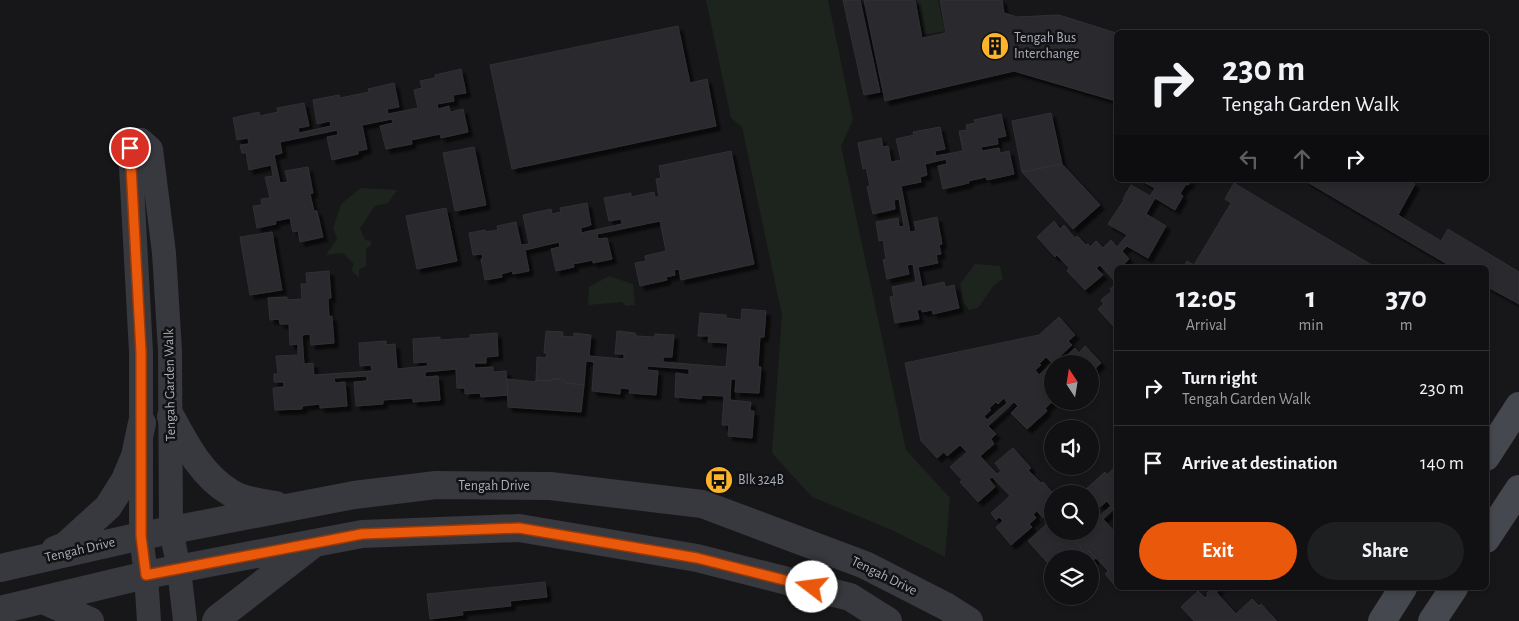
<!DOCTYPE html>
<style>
:root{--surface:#111113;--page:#1e1f21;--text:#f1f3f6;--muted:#9c9da0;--line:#303133;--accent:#ea580c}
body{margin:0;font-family:"Alegreya Sans",sans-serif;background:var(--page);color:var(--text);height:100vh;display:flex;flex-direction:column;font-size:19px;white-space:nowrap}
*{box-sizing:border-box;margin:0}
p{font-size:16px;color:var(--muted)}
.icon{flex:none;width:28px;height:28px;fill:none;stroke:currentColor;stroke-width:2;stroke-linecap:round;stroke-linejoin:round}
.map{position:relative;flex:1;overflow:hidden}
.sheet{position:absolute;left:1114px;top:265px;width:375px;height:325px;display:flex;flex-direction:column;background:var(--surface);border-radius:8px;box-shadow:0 2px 8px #0003,0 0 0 1px var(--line)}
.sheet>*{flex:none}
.top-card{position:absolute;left:1114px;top:30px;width:375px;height:152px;border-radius:8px;box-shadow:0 2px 8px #0003,0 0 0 1px var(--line);background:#111113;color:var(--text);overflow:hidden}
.needle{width:32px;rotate:348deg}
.tools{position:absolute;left:1044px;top:355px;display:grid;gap:10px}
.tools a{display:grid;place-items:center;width:55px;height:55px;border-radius:50%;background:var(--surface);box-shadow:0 2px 8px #0003,0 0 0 1px var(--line);font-size:25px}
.pin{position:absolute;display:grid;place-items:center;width:42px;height:42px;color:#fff;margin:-21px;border:2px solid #fff;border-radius:50%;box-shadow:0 1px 5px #0007}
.me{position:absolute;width:55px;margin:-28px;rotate:285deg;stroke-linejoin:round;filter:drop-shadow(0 0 4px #0008)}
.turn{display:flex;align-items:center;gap:18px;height:105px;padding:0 25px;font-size:22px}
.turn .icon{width:65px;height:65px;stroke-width:2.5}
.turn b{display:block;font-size:35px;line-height:42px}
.lanes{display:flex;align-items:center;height:48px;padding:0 25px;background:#0003;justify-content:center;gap:25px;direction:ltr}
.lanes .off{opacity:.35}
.eta{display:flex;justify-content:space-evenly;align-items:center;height:85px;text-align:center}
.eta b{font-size:30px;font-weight:700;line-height:35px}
.cta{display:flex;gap:10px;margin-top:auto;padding:10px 25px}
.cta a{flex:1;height:58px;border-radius:30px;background:var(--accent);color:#fff;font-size:20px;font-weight:700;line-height:58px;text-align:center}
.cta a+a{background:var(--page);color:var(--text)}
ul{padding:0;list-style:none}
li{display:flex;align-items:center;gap:15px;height:75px;padding:0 25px;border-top:1px solid var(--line)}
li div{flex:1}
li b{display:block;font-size:19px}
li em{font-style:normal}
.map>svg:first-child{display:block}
.green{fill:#1c241d}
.building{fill:#2a2a2d;stroke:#303135;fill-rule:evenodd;filter:url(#shadow)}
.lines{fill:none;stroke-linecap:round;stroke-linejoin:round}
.minor{stroke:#37393e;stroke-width:24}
.tertiary{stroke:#37393e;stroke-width:28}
.secondary{stroke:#45484e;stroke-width:28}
.route-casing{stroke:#983908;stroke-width:12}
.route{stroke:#ea580c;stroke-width:9}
.labels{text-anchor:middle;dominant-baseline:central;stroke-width:5;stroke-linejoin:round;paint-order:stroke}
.poi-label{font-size:14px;fill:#a8aeba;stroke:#121214;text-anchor:start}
.street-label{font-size:14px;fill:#a8aeba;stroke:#121214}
</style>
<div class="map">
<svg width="1519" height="621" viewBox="0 0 1519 621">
<defs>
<filter id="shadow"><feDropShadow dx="4.5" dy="4.5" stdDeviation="1" flood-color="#0009"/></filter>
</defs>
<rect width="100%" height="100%" fill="#171719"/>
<path class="green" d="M706 0H828L853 120 841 146 906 450 950 498 945 557 894 531 812 497 772 453 782 315 742 127 731 118Z
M917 0H938L945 31 924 35Z
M361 188 397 190 388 203 375 206 360 228 365 240 371 241V245L366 249V266L359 270V278L352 271 353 263 343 253 326 255 337 239 333 228 341 204Z
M975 264 1000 266 1003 279 994 285 978 308 969 310 964 303 960 284Z
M609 276 633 284 635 305 626 306 622 302 588 305 589 287Z"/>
<path class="building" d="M843 0H860L880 92 864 95Z
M864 0H915L922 38 946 33 940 0H1002L1004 13 1017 17 1059 15 1116 33V101L1014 71 885 101Z
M678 26 690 83 707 79 716 126 512 169 490 65Z
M461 69 466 93 453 95 454 101 437 104 438 109 449 106 450 112 463 109 468 132 441 138 440 134 411 140 412 144 386 149 380 126 393 123 392 119 362 125 367 149 358 151V154L332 160 327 137 338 135 337 130 280 142 282 153 274 155 280 183 288 182 285 171 308 167 313 193 310 194 314 211H317L323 237 300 242 298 231 293 232 290 218 275 221 276 224 257 228 253 206 262 205 261 199 270 198 265 177 273 176 271 165 249 170 246 153H242L240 145 249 144 248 138 237 140 233 118 259 112 260 116 278 112 277 108 304 103 309 126 298 128 299 133 331 126 330 121 317 124 313 100 339 95 340 98 369 92 368 89 394 83 399 107 387 109 388 114 418 108 414 90 422 88 420 81 435 78V75Z
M1051 113 1062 164 1022 172 1012 121Z
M1001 114 1006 136 997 138 998 144 981 147 982 151 999 148 1000 153 1009 151 1014 174 987 180 986 177 968 181 969 183 943 189 938 166 947 164 946 159 925 164 927 175 920 177 921 182 901 186 910 232 916 231 914 222 937 217 942 244 939 245 941 254 936 255 938 263 918 267 922 287 944 282 945 287 954 285 959 308 933 314 932 310 922 312V309L917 310 919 319 895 323 890 297 894 296 892 287 916 282 913 264 907 265 909 274 887 279 883 260 886 259 883 240 879 241 876 222 898 218 899 227 904 226 899 199 894 200 895 209 873 214 867 187 870 186 866 168 863 169 858 143 881 138 883 147 888 146 891 162 901 160 896 139 914 135 913 132 940 127 945 149 935 151 936 156 963 151 959 131 967 130 966 125 975 123 974 120Z
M474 147 486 205 455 211 443 153Z
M731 151 754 264 681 280 679 269 674 270 675 275 666 277 667 280 640 286 635 263 646 261 645 256 666 251 660 221 597 234 598 239 607 238 612 259 593 263V260L573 264 574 267 556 271 551 249 560 247 559 242 525 250 529 271 513 274 512 271 501 274 502 277 485 280 481 259 483 258 482 254 473 255 469 233 485 230V232L498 230 497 226 516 222 521 245 529 244 523 215 551 209 552 214 561 212 560 208 587 203 591 225 581 228V233L622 224 621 219 609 221 604 198 631 193V197L654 192 655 197H659L656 179 661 178 659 166Z
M1062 164 1100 205 1073 229 1022 172Z
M1140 180H1191L1188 185 1186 184 1180 194 1183 196 1175 210 1155 198 1146 214 1166 226 1148 258 1127 246 1122 251 1129 259 1120 268H1116L1114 273 1116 275V283L1100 265 1096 268 1103 275 1085 290 1067 271 1069 268 1057 255 1055 257 1037 237 1054 221 1060 229 1064 225 1075 238 1077 236 1086 245 1088 244 1090 247 1096 241 1103 248 1111 240 1117 247 1127 235 1108 224 1124 200 1123 199 1131 185 1150 196 1155 188Z
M1304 180H1408L1415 184 1398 215 1441 241 1448 229 1519 272V304L1486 286V268H1454Z
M1234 183 1262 200 1377 268H1183L1187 261 1194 265 1231 203 1225 199Z
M446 208 457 261 417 269 406 216Z
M272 232 282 290 250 295 240 237Z
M329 271 331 298H328L329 317 332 316 334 343 311 345 310 334 302 335 304 364 313 363 314 375 372 371 371 365 360 366 359 343 386 341V345L395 344 397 369 428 366 427 362 414 363 413 339 440 337V340L470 338V335L497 333 498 356 486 357V363H474L475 368 493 367V372L506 371 508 395 481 397 480 393 465 394V388H457L456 369 425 372V377L438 376 440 400 413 402V398L383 400V404L356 406 354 382 367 381V376L334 378 335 383 345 382 347 406 320 408V404L302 406V409L275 410 273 388 284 387V382H274V374H278L276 356 298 355V344L290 345 289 324H280L279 319 270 320 268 298 287 297V300L302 299 301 284H307L306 273Z
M1116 284V323L1113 326 1098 309 1104 304 1101 300 1112 291 1110 289Z
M742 309 766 311 764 337H760L759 351 758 367H761L759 393 735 392 736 379H731L730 400 751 402 750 411H754L752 438 728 436 729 425H722L724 396 702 395 701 399 675 397 676 373 689 375V369L647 366V370L658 371 656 395 629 393 630 389 620 388V394L592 391 594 362 586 361 584 385 565 383V380L561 379H552V381L536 380 537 357 546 358 547 353H544L546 331 563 332 562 336 574 337V333L591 335 589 356 624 359V354H615L617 331 635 333 636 336 655 337V334L674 335 672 357H663V362L726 367 728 343 708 342 709 336H698L700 313 726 315V318L741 320Z
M1059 317 1075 335 1068 341 1072 345 1059 357 1062 360 1075 348 1079 353 1085 346 1101 363 1090 373V364H1052V368L1042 378 1052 390V396L1049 399 1052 402 1045 408 1047 411 1027 429 1011 413 1018 406 1014 402 988 426 996 434 991 439 994 444 980 456 997 474 1001 471 995 463 1013 448 1031 468 1028 470 1041 483 1043 482 1054 494H1052V510L1043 518 1037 511 1033 514 1036 518 1029 524 1032 527 1011 545 996 527 1003 521 999 517 996 520 991 513 1010 496 992 477 989 479 995 487 978 502 960 482 962 480 950 467 967 452 960 445 947 456 944 452 937 458 921 441 905 363 1039 335ZM1046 357 1052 363 1039 375 1035 370 1041 365 1039 364ZM1004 398 1007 403 987 420 984 416 991 410 989 408 996 402 998 404Z
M507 379 535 382 536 380 552 381V379L565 380V383L584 385 581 412 508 407Z
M1116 466V507L1103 519 1116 533V587L1105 574 1108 571 1096 558 1089 551 1086 554 1068 534 1071 531H1090V522L1092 525 1096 522 1094 520 1111 506 1107 501 1100 507 1090 494 1085 490 1105 472 1107 475Z
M1052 519V531H1066L1086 554 1089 551 1096 558 1090 563V559H1052V568L1028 541Z
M545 582 547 597 510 601 511 606 462 611 463 615 430 619 427 594Z
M1213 588H1221L1216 592 1236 614 1252 599 1259 606 1261 604 1277 621H1194L1181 607 1198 591 1205 598 1208 595 1207 593Z"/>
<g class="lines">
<path class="minor" d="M149 621 146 575 141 536V352L130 148 134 143 141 140 151 149 164 253 170 351 171 530 179 569 185 621"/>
<path class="tertiary" d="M171 417C186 445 202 476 231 493 244 501 262 503 276 505
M55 550 65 546 108 507 125 480 135 456 142 423
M0 568 141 536 354 495 436 485 550 486 702 504 865 565 947 607 969 621
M43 600 90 621
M0 610 146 575 362 534 519 528 697 558 850 597 888 621
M216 621 218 618 311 546"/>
<path class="secondary" d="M1486 457 1519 406
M1486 539 1519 489
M1382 621 1403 588
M1432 621 1454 588"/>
</g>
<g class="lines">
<defs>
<path id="route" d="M130 148 141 352V536L146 575 362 534 519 528 697 558 812 587"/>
</defs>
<use href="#route" class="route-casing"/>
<use href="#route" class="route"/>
</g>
<defs>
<symbol id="building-disc" viewBox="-11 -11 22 22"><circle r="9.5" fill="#fdb42b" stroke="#121214"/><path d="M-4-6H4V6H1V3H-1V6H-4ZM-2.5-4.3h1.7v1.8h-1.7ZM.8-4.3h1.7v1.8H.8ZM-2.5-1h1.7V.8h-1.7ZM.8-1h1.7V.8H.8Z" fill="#111"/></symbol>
<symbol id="bus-disc" viewBox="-11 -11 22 22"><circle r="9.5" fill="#fdb42b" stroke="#121214"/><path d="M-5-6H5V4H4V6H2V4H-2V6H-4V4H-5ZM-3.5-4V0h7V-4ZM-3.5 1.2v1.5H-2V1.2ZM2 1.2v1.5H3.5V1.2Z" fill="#111"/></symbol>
</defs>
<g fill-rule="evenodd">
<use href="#building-disc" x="979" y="30" width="32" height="32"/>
<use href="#bus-disc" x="703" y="464" width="32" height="32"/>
</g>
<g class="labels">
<g class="poi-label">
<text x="1014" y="38">Tengah Bus<tspan x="1014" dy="16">Interchange</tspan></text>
<text x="738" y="480">Blk 324B</text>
</g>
<g class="street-label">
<text transform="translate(170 385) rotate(-91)">Tengah Garden Walk</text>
<text x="494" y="486">Tengah Drive</text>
<text transform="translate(80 550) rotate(-13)">Tengah Drive</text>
<text transform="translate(884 576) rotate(26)">Tengah Drive</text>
</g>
</g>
</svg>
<div class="tools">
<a><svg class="needle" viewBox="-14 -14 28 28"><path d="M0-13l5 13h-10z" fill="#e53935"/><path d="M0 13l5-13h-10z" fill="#9c9da0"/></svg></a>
<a><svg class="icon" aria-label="sound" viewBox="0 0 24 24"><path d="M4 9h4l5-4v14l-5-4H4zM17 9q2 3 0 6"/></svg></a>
<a><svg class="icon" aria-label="search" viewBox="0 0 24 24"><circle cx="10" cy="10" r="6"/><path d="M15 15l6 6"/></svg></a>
<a><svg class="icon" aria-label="layers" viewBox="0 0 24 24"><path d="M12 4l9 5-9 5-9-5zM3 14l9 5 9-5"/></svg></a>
</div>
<div class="pin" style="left:130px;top:148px;background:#d93025"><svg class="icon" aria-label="arrive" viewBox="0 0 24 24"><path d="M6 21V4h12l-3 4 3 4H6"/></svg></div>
<svg class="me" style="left:812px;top:587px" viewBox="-20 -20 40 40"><circle r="19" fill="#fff"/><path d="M0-13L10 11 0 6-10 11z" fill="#ea580c"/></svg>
<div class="top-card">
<div class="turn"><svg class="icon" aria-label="right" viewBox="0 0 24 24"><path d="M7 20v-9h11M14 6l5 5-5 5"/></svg><div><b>230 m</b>Tengah Garden Walk</div></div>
<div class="lanes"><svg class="icon off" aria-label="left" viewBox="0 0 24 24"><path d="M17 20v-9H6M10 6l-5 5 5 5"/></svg><svg class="icon off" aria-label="ahead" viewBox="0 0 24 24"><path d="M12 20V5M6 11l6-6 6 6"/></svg><svg class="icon" aria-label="right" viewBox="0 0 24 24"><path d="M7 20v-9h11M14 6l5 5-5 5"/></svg></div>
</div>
<section class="sheet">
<div class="eta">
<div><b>12:05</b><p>Arrival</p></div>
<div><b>1</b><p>min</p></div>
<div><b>370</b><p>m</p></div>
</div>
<ul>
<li><svg class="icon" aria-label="right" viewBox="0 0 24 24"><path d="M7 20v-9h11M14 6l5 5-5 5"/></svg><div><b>Turn right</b><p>Tengah Garden Walk</p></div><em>230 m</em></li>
<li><svg class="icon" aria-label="arrive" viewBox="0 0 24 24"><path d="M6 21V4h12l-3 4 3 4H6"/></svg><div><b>Arrive at destination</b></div><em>140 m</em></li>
</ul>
<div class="cta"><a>Exit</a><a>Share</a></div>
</section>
</div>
